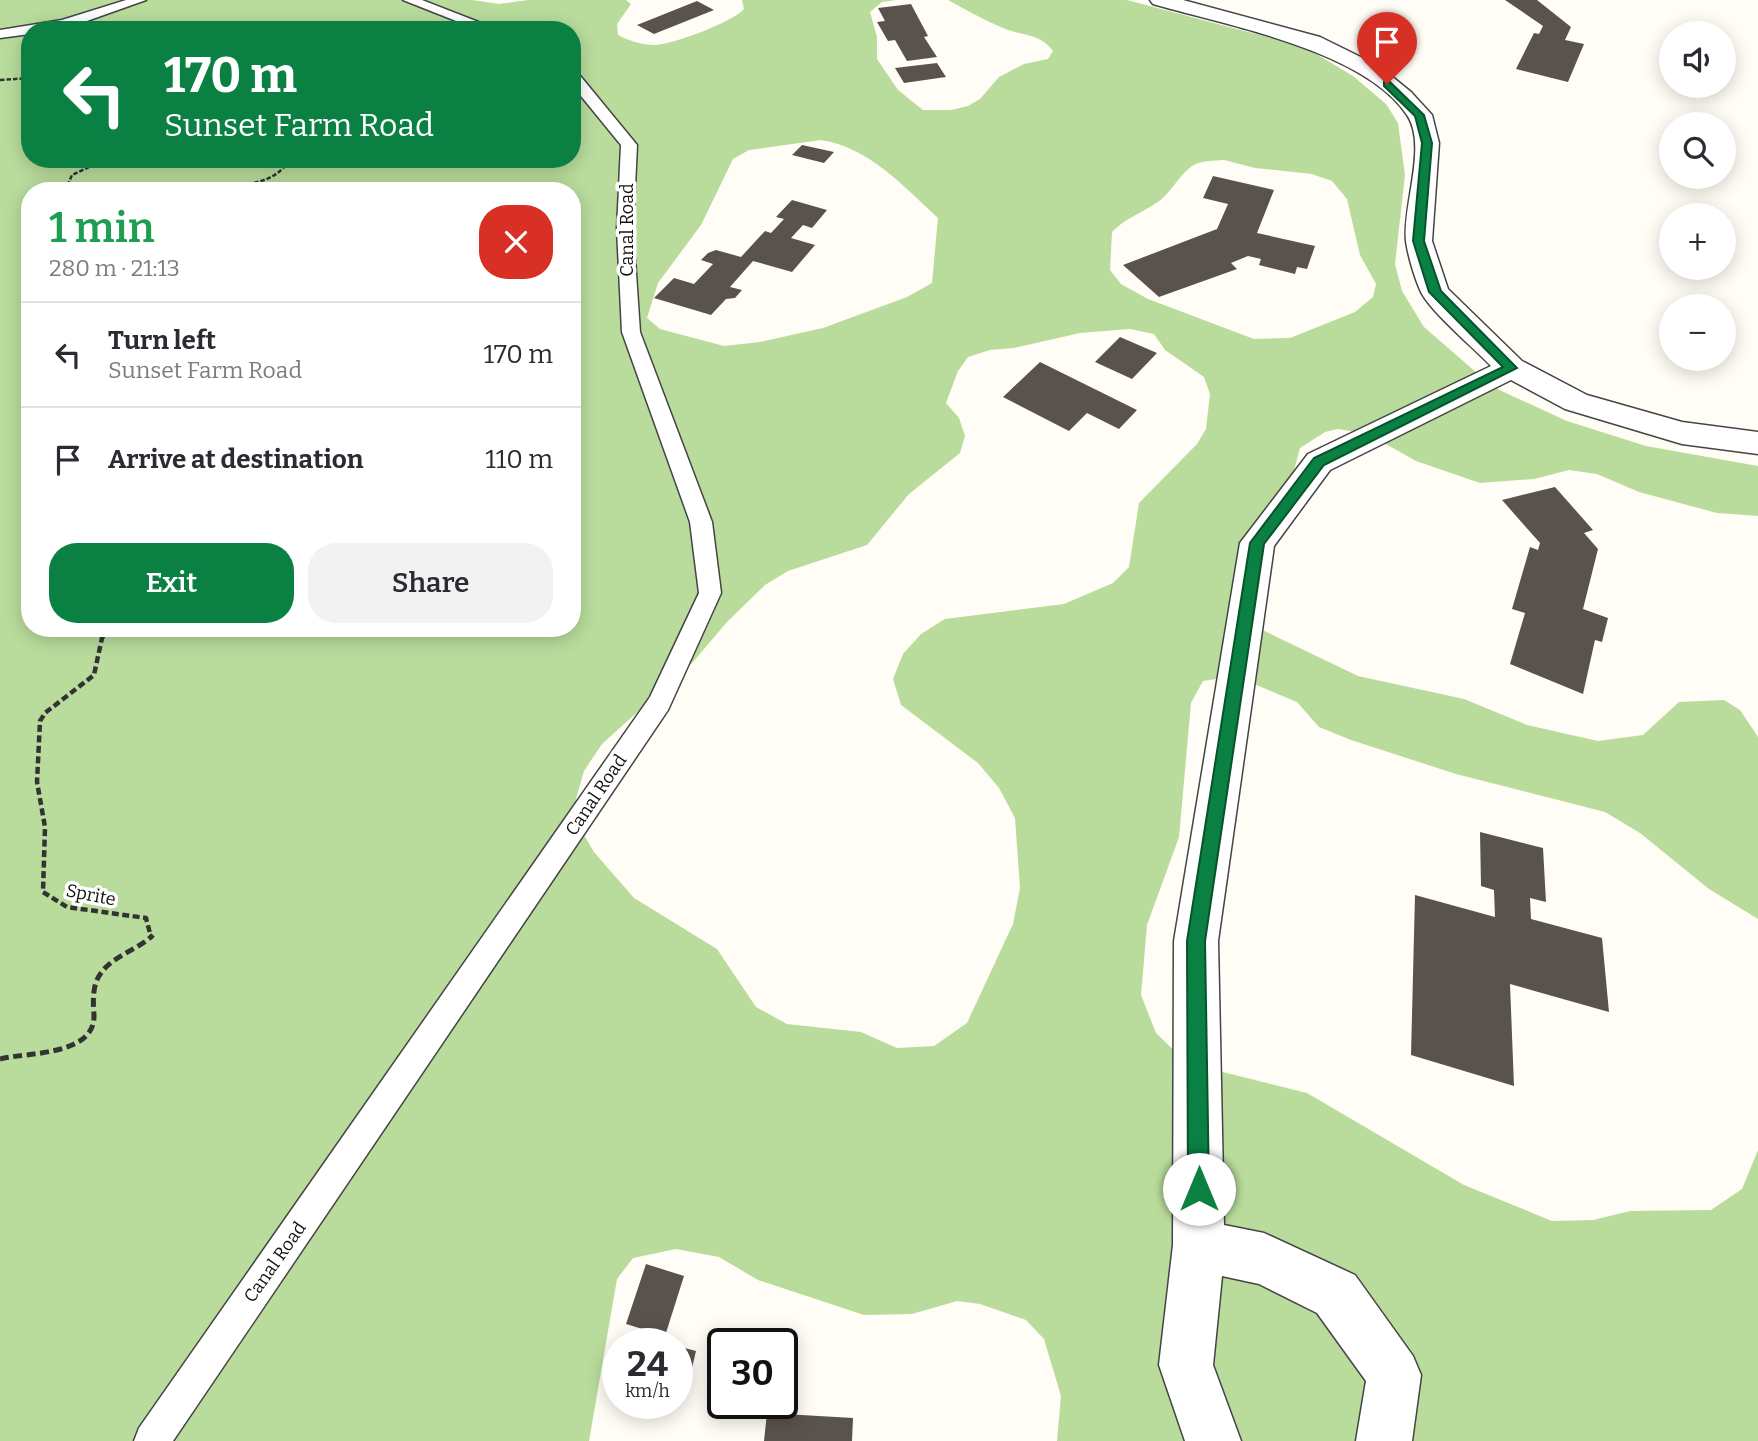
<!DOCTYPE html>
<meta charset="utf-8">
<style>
:root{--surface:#fff;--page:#f2f2f3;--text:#2b2b33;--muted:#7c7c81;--line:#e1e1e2;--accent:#0b8043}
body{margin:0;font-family:Bitter,serif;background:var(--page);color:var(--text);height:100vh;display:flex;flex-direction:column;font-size:26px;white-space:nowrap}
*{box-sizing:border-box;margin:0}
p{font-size:23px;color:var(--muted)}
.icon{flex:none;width:38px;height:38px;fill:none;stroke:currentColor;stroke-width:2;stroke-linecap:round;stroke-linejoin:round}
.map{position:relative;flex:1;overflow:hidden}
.panel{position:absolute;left:21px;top:182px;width:560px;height:455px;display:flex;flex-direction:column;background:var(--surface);border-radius:28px;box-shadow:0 4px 18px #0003}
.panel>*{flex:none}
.top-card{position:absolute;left:21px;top:21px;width:560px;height:147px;border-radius:28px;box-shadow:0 4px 18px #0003;background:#0b8043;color:#fff;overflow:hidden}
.buttons{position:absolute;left:1659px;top:21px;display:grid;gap:14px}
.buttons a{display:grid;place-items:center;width:77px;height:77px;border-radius:50%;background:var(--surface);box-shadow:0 4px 18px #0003;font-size:35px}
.speed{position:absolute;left:602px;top:1328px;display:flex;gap:14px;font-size:35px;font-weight:700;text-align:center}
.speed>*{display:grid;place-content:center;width:91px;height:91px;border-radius:50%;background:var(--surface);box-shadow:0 4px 18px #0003;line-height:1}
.speed small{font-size:18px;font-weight:400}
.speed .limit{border:4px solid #111;border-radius:10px;background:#fff;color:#111}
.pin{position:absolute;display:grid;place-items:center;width:60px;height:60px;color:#fff;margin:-72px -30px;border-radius:50% 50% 50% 0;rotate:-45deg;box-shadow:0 0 7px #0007}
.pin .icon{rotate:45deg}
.me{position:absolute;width:77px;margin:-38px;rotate:0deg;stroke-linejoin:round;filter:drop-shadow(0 0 5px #0008)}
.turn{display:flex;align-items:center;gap:24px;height:147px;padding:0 28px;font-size:32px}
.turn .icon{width:91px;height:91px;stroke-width:2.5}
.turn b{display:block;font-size:49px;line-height:60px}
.round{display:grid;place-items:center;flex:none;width:74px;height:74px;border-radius:28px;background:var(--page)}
.headline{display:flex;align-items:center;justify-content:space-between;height:119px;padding:0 28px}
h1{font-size:42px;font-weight:600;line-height:52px;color:#1e9e55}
.action{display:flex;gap:14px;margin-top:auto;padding:14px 28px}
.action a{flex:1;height:80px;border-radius:28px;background:var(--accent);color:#fff;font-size:28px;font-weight:600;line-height:80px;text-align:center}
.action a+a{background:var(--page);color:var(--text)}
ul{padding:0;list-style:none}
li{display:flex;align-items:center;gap:21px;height:105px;padding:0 28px;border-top:2px solid var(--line)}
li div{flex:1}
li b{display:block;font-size:26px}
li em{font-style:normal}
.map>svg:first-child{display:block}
.forest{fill:#b9dc9c;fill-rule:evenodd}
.building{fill:#5a524d}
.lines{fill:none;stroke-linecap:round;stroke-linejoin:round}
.service-casing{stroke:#444;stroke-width:3}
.minor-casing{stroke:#444;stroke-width:3}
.path-far2{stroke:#333;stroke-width:2.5;stroke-dasharray:4.5 2;stroke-linecap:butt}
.path-far1{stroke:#333;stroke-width:4.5;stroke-dasharray:7 3.5;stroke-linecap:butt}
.path{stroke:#333;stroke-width:5;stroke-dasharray:9 4.5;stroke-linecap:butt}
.service{fill:#fff;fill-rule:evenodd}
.minor{fill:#fff;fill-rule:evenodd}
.route{fill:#0b8043;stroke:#07532c;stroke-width:2}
.labels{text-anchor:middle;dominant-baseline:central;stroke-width:7;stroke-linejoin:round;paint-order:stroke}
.street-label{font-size:18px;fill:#111;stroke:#fff}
</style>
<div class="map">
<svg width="1758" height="1441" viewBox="0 0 1758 1441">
<rect width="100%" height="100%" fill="#fffdf5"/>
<path class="forest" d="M0 0H472L499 4 528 0H626L631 4 617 24 618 35C626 40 643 45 654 45 672 45 733 22 744 9L742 0H896L882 2 870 12 877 37V59L898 90 923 110H951L968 106 980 99 999 77 1024 64 1048 59 1053 51C1040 33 1022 36 1003 28 984 20 966 10 948 0H1127L1298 45 1313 52 1353 76 1386 104 1398 123 1405 175 1395 264 1402 291 1424 327 1493 387 1567 421 1646 446 1758 466V516L1717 513 1639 492 1597 474 1569 470 1534 479 1480 483 1416 461 1368 434 1338 429 1325 432 1300 448 1252 625 1358 676 1464 699 1527 725 1598 741 1643 735 1679 702 1724 700 1740 710 1758 737V919L1709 889 1640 833 1605 812 1456 774 1351 740 1319 727 1297 702 1235 676 1203 681 1191 703 1179 837 1147 925 1141 995 1156 1033 1187 1063 1307 1093 1464 1185 1552 1221 1593 1220 1630 1211 1711 1210 1742 1189 1758 1150V1441H1057L1061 1396 1044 1339 1026 1320 980 1304 957 1301 912 1314 864 1315 758 1280 719 1257 676 1249 633 1258 617 1279 589 1441H0ZM30 30H572V159H30ZM821 140C870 148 902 185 938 218L932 283 907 297 823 328 760 342 724 346 660 329 647 318 658 283 701 225 733 159 749 150ZM1224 160 1255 168 1312 174 1332 181 1347 199 1360 255 1376 284 1373 297 1355 312 1290 338 1254 339 1148 299 1121 284 1110 270 1112 232C1125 218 1142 213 1158 202 1171 193 1179 175 1192 166 1202 160 1213 161 1224 160ZM30 191H572V628H30ZM1130 329 1154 334 1165 350 1204 377 1210 394 1206 429 1197 444 1139 503 1129 567 1113 583 1064 604 945 619 921 634 903 654 893 679 901 705 978 763 999 788 1015 818 1020 888 1013 924 967 1023 934 1046 897 1048 861 1032 787 1024 756 1007 717 949 634 898 594 852 580 828 576 799 584 771 602 744 693 662 727 622 765 585 788 571 867 545 909 494 960 453 965 436 959 418 946 403 958 371 968 357 990 350 1014 348 1080 333Z"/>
<path class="building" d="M1505 0H1537L1571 27 1565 40 1584 44 1568 82 1516 69 1534 33 1539 34 1543 26Z
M697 1 714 10 654 34 637 25Z
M911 4 928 36 924 37 937 57 907 61 895 40 888 41 877 22 885 21 878 8Z
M937 63 946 77 904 83 895 68Z
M802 145 834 152 824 163 792 155Z
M1213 176 1274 190 1257 233 1315 246 1307 269 1297 267 1295 274 1259 265 1261 259 1248 256 1231 263 1237 269 1159 297 1123 265 1217 229 1228 204 1203 198Z
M792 200 827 210 812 228 803 225 791 238 815 245 792 272 753 261 730 287 742 290 735 298 726 299 711 315 654 298 674 278 694 284 713 264 701 260 708 253 716 250 741 257 765 231 771 233 784 219 776 217Z
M1120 337 1157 353 1132 379 1095 362Z
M1040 362 1137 410 1119 429 1087 413 1069 431 1003 397Z
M1555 487 1593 530 1584 533 1598 549 1583 609 1608 618 1602 642 1595 640 1583 694 1510 664 1525 613 1512 609 1530 547 1538 550 1540 543 1502 500Z
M1480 832 1543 848 1546 902 1530 898 1531 919 1602 938 1609 1012 1510 984 1514 1086 1411 1055 1415 895 1495 917 1494 890 1481 886Z
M646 1264 684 1276 665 1336 626 1324Z
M677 1346 696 1351 686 1393 677 1391Z
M767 1413 853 1418 852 1441H764Z"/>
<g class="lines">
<defs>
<path id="service" d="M126 0H146L70 27 30 30V34L0 38V30L62 20Z
M403 0H422L499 30H479Z
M572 71 577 72 637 145 633 229 640 332 712 522 721 593 668 710 173 1441H134L139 1428 650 697 699 593 690 522 622 332 617 229 621 145 572 85Z"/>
<path id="minor" d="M1150 0H1183L1320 37 1379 66 1411 92 1432 115 1439 143 1432 241 1448 289 1522 361 1587 395 1682 422 1758 432V454L1682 444 1565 409 1511 380 1330 470 1274 546 1218 941 1224 1225 1264 1233 1355 1275 1413 1356 1421 1375 1412 1441H1356L1366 1381 1317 1313 1259 1284 1222 1276 1213 1365 1241 1441H1185L1159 1365 1173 1245 1174 941 1240 543 1308 454 1491 366C1474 348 1431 312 1421 292 1415 279 1408 256 1406 241 1402 206 1428 146 1407 115 1364 50 1225 25 1153 4Z"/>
</defs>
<use href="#service" class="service-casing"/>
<use href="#minor" class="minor-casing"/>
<path class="path-far2" d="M0 80 30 78
M74 191 69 182 72 175 106 159
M116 191 169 186 200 191
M216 191C244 182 273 187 290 159"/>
<path class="path-far1" d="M110 628 102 638 94 675 45 713 40 721 37 782 45 827 43 892 67 907 146 918 151 937"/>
<path class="path" d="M0 1059C28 1052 95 1056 94 1015 93 1001 92 985 101 973 114 955 138 950 153 935"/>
<use href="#service" class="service"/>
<use href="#minor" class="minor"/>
</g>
<path class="route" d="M1384 82H1390L1424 115 1432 143 1424 241 1441 291 1517 368 1324 465 1264 544 1205 941 1209 1189 1206 1197 1199 1200 1191 1197 1188 1189 1187 941 1250 543 1314 458 1503 367 1429 292 1413 241 1422 143 1415 116 1384 86Z"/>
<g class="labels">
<g class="street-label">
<text transform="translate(627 230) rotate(-90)">Canal Road</text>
<text transform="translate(596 795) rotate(-56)">Canal Road</text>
<text transform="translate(91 895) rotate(11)">Sprite</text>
<text transform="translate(275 1262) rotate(-55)">Canal Road</text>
</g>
</g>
</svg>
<div class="buttons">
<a><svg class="icon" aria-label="sound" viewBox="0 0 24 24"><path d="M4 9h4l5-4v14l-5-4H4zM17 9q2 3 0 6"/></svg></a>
<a><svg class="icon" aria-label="search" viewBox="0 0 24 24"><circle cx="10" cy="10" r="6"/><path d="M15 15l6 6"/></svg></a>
<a>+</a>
<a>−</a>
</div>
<div class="speed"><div>24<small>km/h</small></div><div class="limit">30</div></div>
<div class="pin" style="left:1387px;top:84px;background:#d93025"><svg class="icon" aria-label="arrive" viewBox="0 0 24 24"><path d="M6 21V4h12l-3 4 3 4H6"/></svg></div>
<svg class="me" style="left:1199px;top:1189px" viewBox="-20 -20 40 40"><circle r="19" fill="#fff"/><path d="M0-13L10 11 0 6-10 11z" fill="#0b8043"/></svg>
<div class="top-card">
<div class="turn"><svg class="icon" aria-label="left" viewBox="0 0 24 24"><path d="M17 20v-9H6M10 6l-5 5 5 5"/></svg><div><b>170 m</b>Sunset Farm Road</div></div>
</div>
<section class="panel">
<div class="headline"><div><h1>1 min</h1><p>280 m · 21:13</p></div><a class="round" style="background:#d93025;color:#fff"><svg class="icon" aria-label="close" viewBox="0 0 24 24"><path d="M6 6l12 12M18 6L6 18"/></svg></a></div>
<ul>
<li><svg class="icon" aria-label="left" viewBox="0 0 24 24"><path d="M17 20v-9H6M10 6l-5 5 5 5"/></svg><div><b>Turn left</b><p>Sunset Farm Road</p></div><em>170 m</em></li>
<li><svg class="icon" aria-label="arrive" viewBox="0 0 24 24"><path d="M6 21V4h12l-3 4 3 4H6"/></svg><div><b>Arrive at destination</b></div><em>110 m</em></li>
</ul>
<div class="action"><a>Exit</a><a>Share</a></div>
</section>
</div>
